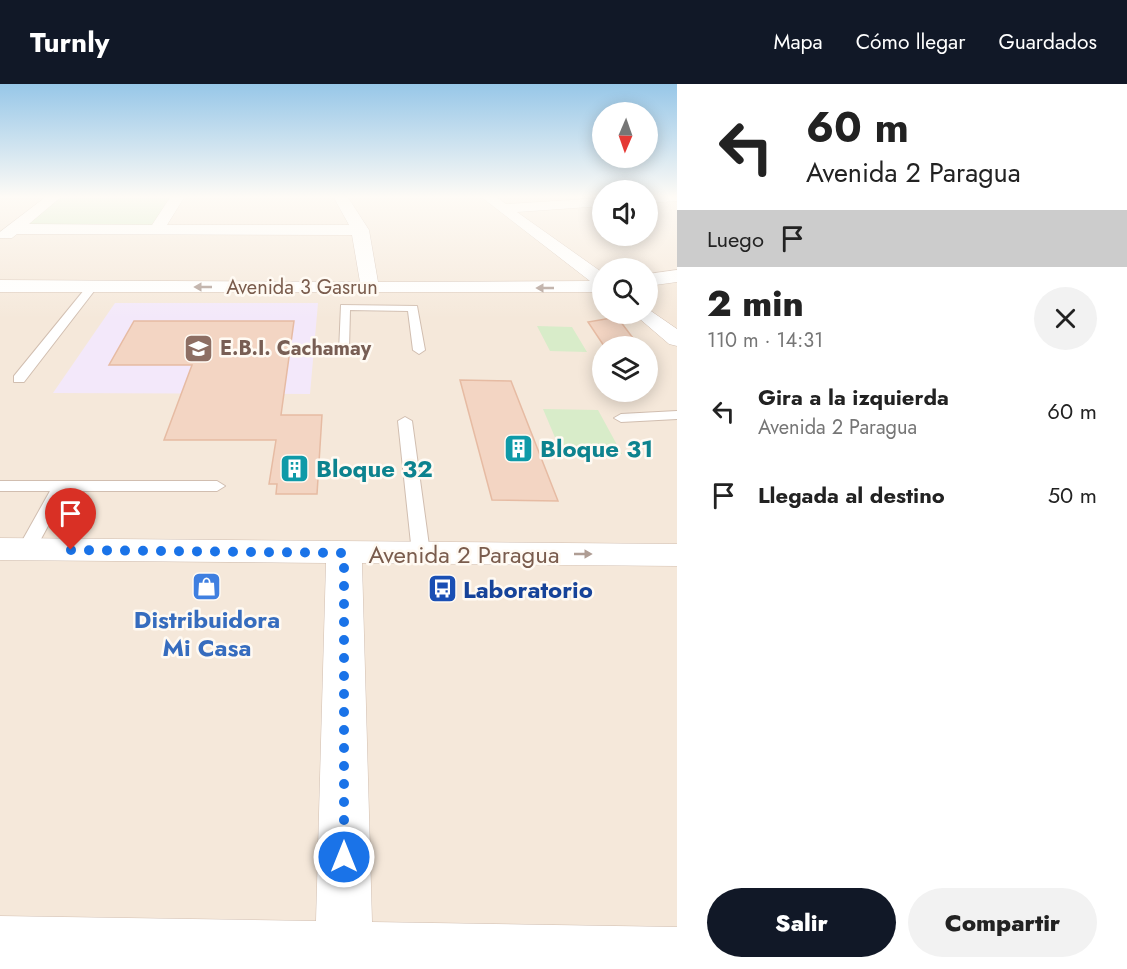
<!DOCTYPE html>
<html lang="es">
<meta charset="utf-8">
<style>
:root{--surface:#fff;--page:#f2f2f2;--text:#222;--muted:#767676;--accent:#111827}
body{margin:0;font-family:Jost,sans-serif;background:var(--page);color:var(--text);height:100vh;display:flex;flex-direction:column;font-size:22px;white-space:nowrap}
*{box-sizing:border-box;margin:0}
p{font-size:20px;color:var(--muted)}
.icon{flex:none;width:33px;height:33px;fill:none;stroke:currentColor;stroke-width:2;stroke-linecap:round;stroke-linejoin:round}
.map{position:relative;flex:1;overflow:hidden}
.side{display:flex;flex-direction:column;background:var(--surface);width:450px}
.side>*{flex:none}
.guide{background:#fff;color:var(--text);overflow:hidden}
.needle{width:39px;rotate:182deg}
.buttons{position:absolute;left:592px;top:18px;display:grid;gap:12px}
.buttons a{display:grid;place-items:center;width:66px;height:66px;border-radius:50%;background:var(--surface);box-shadow:0 3px 15px #0003;font-size:30px}
.pin{position:absolute;display:grid;place-items:center;width:51px;height:51px;color:#fff;margin:-62px -26px;border-radius:50% 50% 50% 0;rotate:-45deg;box-shadow:0 0 6px #0007}
.pin .icon{rotate:45deg}
.me{position:absolute;width:66px;margin:-33px;rotate:0deg;stroke-linejoin:round;filter:drop-shadow(0 0 4px #0008)}
.turn{display:flex;align-items:center;gap:21px;height:126px;padding:0 30px;font-size:27px}
.turn .icon{width:78px;height:78px;stroke-width:2.5}
.turn b{display:block;font-size:42px;line-height:51px}
.then{display:flex;align-items:center;height:57px;padding:0 30px;background:#0003;gap:12px;font-size:22px}
.round{display:grid;place-items:center;flex:none;width:63px;height:63px;border-radius:32px;background:var(--page)}
.summary{display:flex;align-items:center;justify-content:space-between;height:102px;padding:0 30px}
h1{font-size:36px;font-weight:800;line-height:45px}
.action{display:flex;gap:12px;margin-top:auto;padding:12px 30px}
.action a{flex:1;height:69px;border-radius:36px;background:var(--accent);color:#fff;font-size:24px;font-weight:800;line-height:69px;text-align:center}
.action a+a{background:var(--page);color:var(--text)}
ul{padding:0;list-style:none}
li{display:flex;align-items:center;gap:18px;height:84px;padding:0 30px}
li div{flex:1}
li b{display:block;font-size:22px}
li em{font-style:normal}
header{display:flex;align-items:center;gap:36px;box-sizing:border-box;height:84px;padding:0 30px;background:var(--accent);color:#fff}
header strong{font-size:28px}
nav{display:flex;gap:33px;margin-inline-start:auto;font-size:21px}
main{display:flex;flex:1;min-height:0}
.map>svg:first-child{display:block}
.residential{fill:#f5e8da;fill-rule:evenodd}
.education{fill:#f3e8fa}
.green{fill:#d8ecc9}
.building{fill:#f3d5c3;stroke:#e6bba3;stroke-width:1.5}
.lines{fill:none;stroke-linecap:round;stroke-linejoin:round}
.lane-casing{stroke:#d1beb0;stroke-width:2}
.street-casing{stroke:#d1beb0;stroke-width:1}
.lane{fill:#fff;fill-rule:evenodd}
.street{fill:#fff;fill-rule:evenodd}
.oneway{fill:#af9d94}
.route{stroke:#1a73e8;stroke-width:10;stroke-dasharray:0 18}
.labels{text-anchor:middle;dominant-baseline:central;stroke-width:5;stroke-linejoin:round;paint-order:stroke}
.far-street-label{font-size:20px;fill:#7a5c4d;stroke:#fffaf3}
.far-education-label{font-size:20px;font-weight:bold;fill:#785e54;stroke:#fffaf3;text-anchor:start}
.culture-label{font-size:24px;font-weight:bold;fill:#0d838f;stroke:#fffaf3;text-anchor:start}
.street-label{font-size:24px;fill:#7a5c4d;stroke:#fffaf3}
.transit-label{font-size:24px;font-weight:bold;fill:#164399;stroke:#fffaf3;text-anchor:start}
.shop-label{font-size:24px;font-weight:bold;fill:#366cbe;stroke:#fffaf3}
</style>
<header>
<strong>Turnly</strong>
<nav><a>Mapa</a><a>Cómo llegar</a><a>Guardados</a></nav>
</header>
<main>
<div class="map">
<svg width="677" height="885" viewBox="0 0 677 885">
<rect width="100%" height="100%" fill="#fdf6ec"/>
<path class="residential" d="M0 112H603V152H648V112H677V885H0ZM603 184H648V230H603ZM603 262H648V308H603Z"/>
<path class="education" d="M115 219H318L310 310 53 309Z"/>
<path class="green" d="M55 112H178L156 146 14 145Z
M537 242 572 243 587 268 550 267Z
M543 325 598 326 622 370H562Z"/>
<path class="building" d="M617 233 639 262H604L588 238Z
M134 237H294L281 331H322L317 410H276L277 400H269L276 356H164L192 281H109Z
M460 296 511 297 558 417 492 416Z"/>
<g class="lines">
<defs>
<path id="lane" d="M89 200 98 202 24 298H14V292Z
M341 221 417 222 425 266 419 270 413 266 408 227 350 226 349 265 347 268H339Z
M677 327V335L621 338 614 334 621 330Z
M405 333 412 337 430 469 421 475 412 469 398 337Z
M0 397H217L225 402 217 407H67L35 466 26 472 17 466 50 407H0Z"/>
<path id="street" d="M47 112H62L29 140 152 141 171 112H185L167 141H349L333 112H347L369 146 378 198 590 197 480 112H495L506 120 603 114V122L517 128 603 189V208H0V196L360 198 352 151 17 150 12 154H0V148Z
M648 112H677V117L648 119Z
M677 186V198L648 202V190Z
M648 225 677 245V262L669 260 634 230H648Z
M0 454 677 460V482L362 479 372 838 677 843V885H0V832L316 837 326 479 0 476Z"/>
</defs>
<use href="#lane" class="lane-casing"/>
<use href="#street" class="street-casing"/>
<use href="#lane" class="lane"/>
<use href="#street" class="street"/>
</g>
<defs><path id="oneway-solid" d="M-6-.8H1V-3.2L6.5 0L1 3.2V.8H-6Z" transform="scale(1.5)"/></defs>
<g class="oneway">
<use href="#oneway-solid" transform="translate(203 203) rotate(-180)"/>
<use href="#oneway-solid" transform="translate(545 204) rotate(180)"/>
<use href="#oneway-solid" transform="translate(583 470)"/>
</g>
<linearGradient id="sky" x2="0" y2="1"><stop stop-color="#97c7e8"/><stop offset="0.48" stop-color="#fefbf6"/><stop offset="1" stop-color="#fefbf6" stop-opacity="0"/></linearGradient>
<rect width="677" height="235" fill="url(#sky)"/>
<g class="lines">
<path class="route" d="M71 466 344 469V773"/>
</g>
<defs>
<symbol id="school-square" viewBox="-11 -11 22 22"><rect x="-9" y="-9" width="18" height="18" rx="4" fill="#8d6e63" stroke="#fffaf3"/><path d="M0-5L7-2L0 1L-7-2ZM-4 1L0 2.5L4 1V4Q0 6-4 4Z" fill="#fff"/></symbol>
<symbol id="building-square" viewBox="-11 -11 22 22"><rect x="-9" y="-9" width="18" height="18" rx="4" fill="#0f9aa8" stroke="#fffaf3"/><path d="M-4-6H4V6H1V3H-1V6H-4ZM-2.5-4.3h1.7v1.8h-1.7ZM.8-4.3h1.7v1.8H.8ZM-2.5-1h1.7V.8h-1.7ZM.8-1h1.7V.8H.8Z" fill="#fff"/></symbol>
<symbol id="shop-square" viewBox="-11 -11 22 22"><rect x="-9" y="-9" width="18" height="18" rx="4" fill="#3f7fe0" stroke="#fffaf3"/><path d="M-5-2.5h2.3a2.7 3.5 0 0 1 5.4 0H5L5.5 6h-11ZM-1.5-2.5h3a1.5 2.3 0 0 0-3 0Z" fill="#fff"/></symbol>
<symbol id="bus-square" viewBox="-11 -11 22 22"><rect x="-9" y="-9" width="18" height="18" rx="4" fill="#1a4fb4" stroke="#fffaf3"/><path d="M-5-6H5V4H4V6H2V4H-2V6H-4V4H-5ZM-3.5-4V0h7V-4ZM-3.5 1.2v1.5H-2V1.2ZM2 1.2v1.5H3.5V1.2Z" fill="#fff"/></symbol>
</defs>
<g fill-rule="evenodd">
<use href="#school-square" x="182" y="248" width="33" height="33"/>
<use href="#building-square" x="502" y="348" width="33" height="33"/>
<use href="#building-square" x="278" y="368" width="33" height="33"/>
<use href="#shop-square" x="190" y="486" width="33" height="33"/>
<use href="#bus-square" x="426" y="488" width="33" height="33"/>
</g>
<g class="labels">
<g class="far-street-label">
<text x="302" y="203">Avenida 3 Gasrun</text>
</g>
<g class="far-education-label">
<text x="220" y="264">E.B.I. Cachamay</text>
</g>
<g class="culture-label">
<text x="540" y="364">Bloque 31</text>
<text x="316" y="384">Bloque 32</text>
</g>
<g class="street-label">
<text x="464" y="470">Avenida 2 Paragua</text>
</g>
<g class="transit-label">
<text x="463" y="505">Laboratorio</text>
</g>
<g class="shop-label">
<text x="207" y="535">Distribuidora<tspan x="207" dy="28">Mi Casa</tspan></text>
</g>
</g>
</svg>
<div class="buttons">
<a><svg class="needle" viewBox="-14 -14 28 28"><path d="M0-13l5 13h-10z" fill="#e53935"/><path d="M0 13l5-13h-10z" fill="#767676"/></svg></a>
<a><svg class="icon" aria-label="sound" viewBox="0 0 24 24"><path d="M4 9h4l5-4v14l-5-4H4zM17 9q2 3 0 6"/></svg></a>
<a><svg class="icon" aria-label="search" viewBox="0 0 24 24"><circle cx="10" cy="10" r="6"/><path d="M15 15l6 6"/></svg></a>
<a><svg class="icon" aria-label="layers" viewBox="0 0 24 24"><path d="M12 4l9 5-9 5-9-5zM3 14l9 5 9-5"/></svg></a>
</div>
<div class="pin" style="left:71px;top:466px;background:#d93025"><svg class="icon" aria-label="arrive" viewBox="0 0 24 24"><path d="M6 21V4h12l-3 4 3 4H6"/></svg></div>
<svg class="me" style="left:344px;top:773px" viewBox="-20 -20 40 40"><circle r="17" fill="#1a73e8" stroke="#fff" stroke-width="3"/><path d="M0-11L8 9 0 5-8 9z" fill="#fff"/></svg>
</div>
<section class="side">
<div class="guide">
<div class="turn"><svg class="icon" aria-label="left" viewBox="0 0 24 24"><path d="M17 20v-9H6M10 6l-5 5 5 5"/></svg><div><b>60 m</b>Avenida 2 Paragua</div></div>
<div class="then">Luego<svg class="icon" aria-label="arrive" viewBox="0 0 24 24"><path d="M6 21V4h12l-3 4 3 4H6"/></svg></div>
</div>
<div class="summary"><div><h1>2 min</h1><p>110 m · 14:31</p></div><a class="round"><svg class="icon" aria-label="close" viewBox="0 0 24 24"><path d="M6 6l12 12M18 6L6 18"/></svg></a></div>
<ul>
<li><svg class="icon" aria-label="left" viewBox="0 0 24 24"><path d="M17 20v-9H6M10 6l-5 5 5 5"/></svg><div><b>Gira a la izquierda</b><p>Avenida 2 Paragua</p></div><em>60 m</em></li>
<li><svg class="icon" aria-label="arrive" viewBox="0 0 24 24"><path d="M6 21V4h12l-3 4 3 4H6"/></svg><div><b>Llegada al destino</b></div><em>50 m</em></li>
</ul>
<div class="action"><a>Salir</a><a>Compartir</a></div>
</section>
</main>
